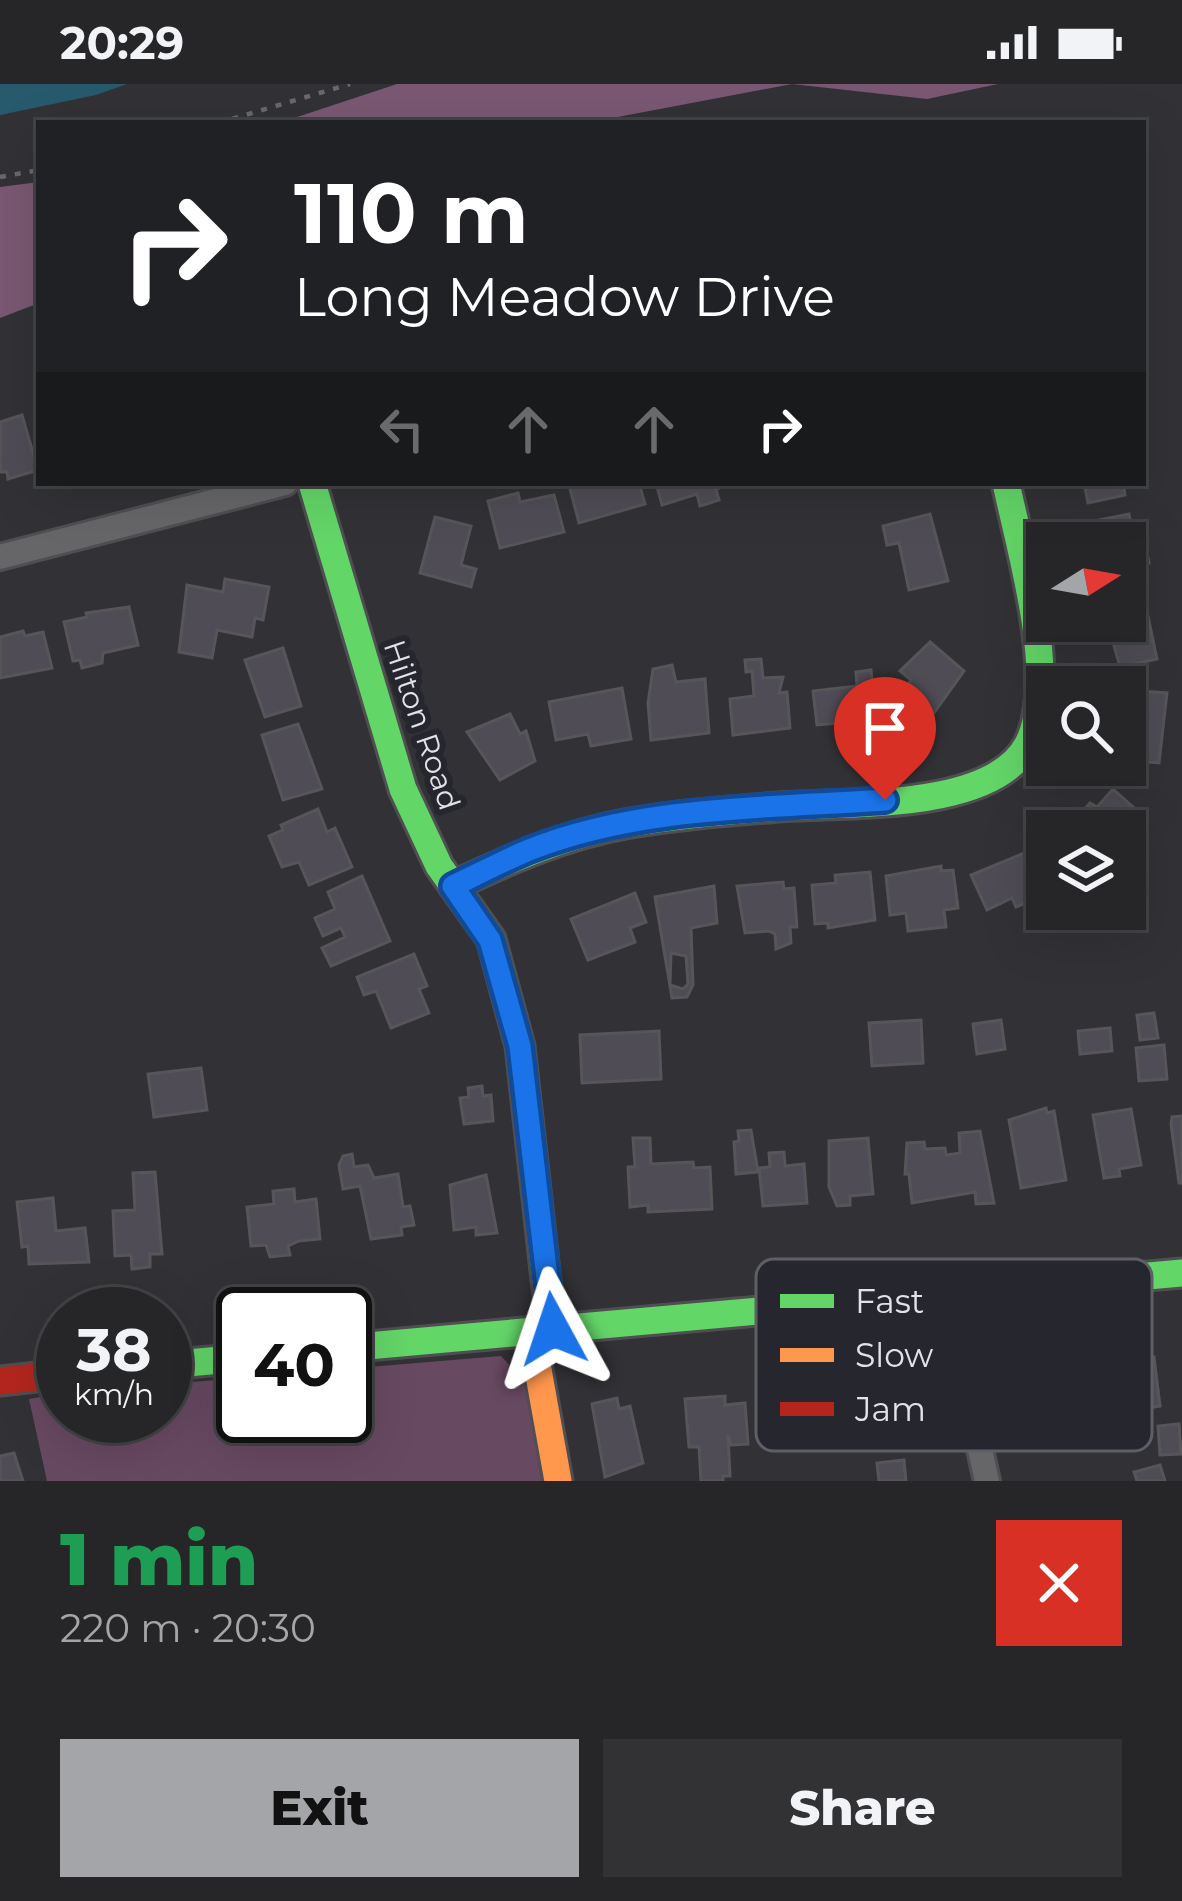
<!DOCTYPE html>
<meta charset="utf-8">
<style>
:root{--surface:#262628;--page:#323234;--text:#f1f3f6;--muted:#a4a5a8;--line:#424345;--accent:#a4a5a9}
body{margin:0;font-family:Montserrat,sans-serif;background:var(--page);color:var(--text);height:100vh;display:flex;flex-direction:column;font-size:45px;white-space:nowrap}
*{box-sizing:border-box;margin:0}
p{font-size:39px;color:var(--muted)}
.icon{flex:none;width:66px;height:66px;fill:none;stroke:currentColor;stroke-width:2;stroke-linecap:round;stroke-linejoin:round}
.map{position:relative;height:1397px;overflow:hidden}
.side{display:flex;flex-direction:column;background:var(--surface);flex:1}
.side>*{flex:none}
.hud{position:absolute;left:36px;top:36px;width:1110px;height:366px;border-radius:0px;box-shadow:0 12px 48px #0002,0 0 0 3px var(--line);background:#202124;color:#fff;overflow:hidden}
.needle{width:78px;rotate:79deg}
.tools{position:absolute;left:1026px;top:438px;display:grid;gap:24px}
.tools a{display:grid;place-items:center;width:120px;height:120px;border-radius:0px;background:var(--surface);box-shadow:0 12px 48px #0002,0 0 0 3px var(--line);font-size:60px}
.speed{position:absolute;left:36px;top:1203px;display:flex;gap:24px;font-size:60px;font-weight:700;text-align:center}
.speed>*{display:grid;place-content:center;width:156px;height:156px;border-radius:50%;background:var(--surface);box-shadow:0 12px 48px #0002,0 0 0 3px var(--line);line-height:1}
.speed small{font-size:30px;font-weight:400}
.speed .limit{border:6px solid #111;border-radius:18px;background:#fff;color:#111}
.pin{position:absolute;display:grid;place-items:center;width:102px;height:102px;color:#fff;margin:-123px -51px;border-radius:50% 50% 50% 0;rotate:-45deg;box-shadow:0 0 12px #0007}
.pin .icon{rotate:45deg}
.me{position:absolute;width:132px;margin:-66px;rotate:355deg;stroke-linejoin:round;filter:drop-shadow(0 0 9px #0008)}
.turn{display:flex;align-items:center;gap:42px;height:252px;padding:0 60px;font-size:54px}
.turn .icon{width:156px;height:156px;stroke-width:2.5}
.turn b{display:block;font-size:84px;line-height:102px}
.lanes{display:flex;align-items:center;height:114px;padding:0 60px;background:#0003;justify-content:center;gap:60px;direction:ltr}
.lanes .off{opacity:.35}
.round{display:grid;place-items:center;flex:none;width:126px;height:126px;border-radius:0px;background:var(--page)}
.headline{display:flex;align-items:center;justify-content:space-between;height:204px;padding:0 60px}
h1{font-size:72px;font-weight:800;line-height:90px;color:#1e9e55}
.action{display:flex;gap:24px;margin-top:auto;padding:24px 60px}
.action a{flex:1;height:138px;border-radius:0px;background:var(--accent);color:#111;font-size:48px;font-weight:800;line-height:138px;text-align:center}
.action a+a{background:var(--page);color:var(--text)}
.status{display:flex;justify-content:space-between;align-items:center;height:84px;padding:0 60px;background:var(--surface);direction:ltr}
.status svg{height:33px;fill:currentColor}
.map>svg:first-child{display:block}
.green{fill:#684962}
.forest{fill:#7a5873}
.water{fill:#275a6d}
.building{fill:#4f4c55;stroke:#565659;stroke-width:3;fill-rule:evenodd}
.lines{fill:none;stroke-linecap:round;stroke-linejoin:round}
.street-casing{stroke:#4f4f52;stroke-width:30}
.fast-casing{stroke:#4f4f52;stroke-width:33}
.slow-casing{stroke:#4f4f52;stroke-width:33}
.jam-casing{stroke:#4f4f52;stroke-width:33}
.path{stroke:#69696c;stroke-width:4.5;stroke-dasharray:6 9;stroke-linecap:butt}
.street{stroke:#666669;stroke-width:24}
.fast{stroke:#63d668;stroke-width:27}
.slow{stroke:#ff974d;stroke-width:27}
.jam{stroke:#b3261e;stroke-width:27}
.route-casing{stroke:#114b97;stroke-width:30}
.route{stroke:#1a73e8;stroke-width:21}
.labels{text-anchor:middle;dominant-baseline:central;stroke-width:12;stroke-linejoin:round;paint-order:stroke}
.street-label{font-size:30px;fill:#e2e3e7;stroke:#26272e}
.key{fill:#26272e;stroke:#5e5f66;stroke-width:3}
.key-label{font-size:33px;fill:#e2e3e7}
</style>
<div class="status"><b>20:29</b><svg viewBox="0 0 49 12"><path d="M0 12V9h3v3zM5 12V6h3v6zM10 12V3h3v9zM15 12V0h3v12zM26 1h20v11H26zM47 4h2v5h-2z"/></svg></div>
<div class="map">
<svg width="1182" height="1397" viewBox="0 0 1182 1397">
<rect width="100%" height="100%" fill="#323236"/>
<path class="green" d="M501 1272 523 1295 546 1397H47L29 1315 63 1309V1332H165V1300L243 1294V1332H345V1285Z"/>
<path class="forest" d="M397 0H998L927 15 792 0 586 39H279Z
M39 98V219L0 234V103Z"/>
<path class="water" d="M0 0H127L96 11 0 31Z"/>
<path class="building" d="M22 331 38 386 8 395 7 388H0V338Z
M577 399H639L645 420 579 439 569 401Z
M656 399H724L725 402 716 405 719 416 700 422 697 410 662 421Z
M1084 399H1123L1125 411 1088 419Z
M518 409 520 418 554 411 564 448 500 464 488 417Z
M930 430 948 497 909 506 899 459 887 461 883 442Z
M1129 430 1134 455 1144 453 1149 479 1125 484V459H1093L1089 438Z
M435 433 471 442 461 481 476 485 471 503 420 489Z
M225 495 269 503 263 536 255 534 252 553 217 546 212 574 179 568 187 501 223 508Z
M1145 518 1157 575 1120 583 1107 537H1125V522Z
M129 523 138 561 103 569 102 579 82 584 80 576 73 577 64 538 87 533 86 529Z
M23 547 25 552 43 548 52 584 0 594V553Z
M930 558 964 587 931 633 902 607 911 596 900 587Z
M283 564 301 622 265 633 245 576Z
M761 575 763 594 783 593 779 609 787 608 790 644 733 651 730 615 754 612 752 587 746 588 745 576Z
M672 581 676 598 705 595 709 649 651 656 648 619 653 585Z
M871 586 876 636 817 641 813 607 857 602 856 588Z
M622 604 631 655 591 662 588 650 556 656 549 618Z
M1126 606 1167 609 1159 679 1125 676Z
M510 630 520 650 526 647 535 677 500 696 467 648Z
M298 640 322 705 283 716 262 651Z
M1113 705 1142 731 1128 754 1125 747H1065L1090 719 1097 723Z
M318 725 327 748 335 744 352 783 309 801 299 778 282 783 269 752 283 746 281 741Z
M1039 763 1047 781V800L1026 809 1030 817 1016 823 1012 814 987 826 971 791Z
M941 782V787L953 786 958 824 944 826 946 843 908 847 906 829 890 831 886 792Z
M870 788 875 836 828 844V839L815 840 812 801 836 799 835 791Z
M362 792 390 857 331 882 322 864 345 853 341 844 323 852 315 834 335 825 328 808Z
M783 798 784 805 794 804 797 843H790L791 859 776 865 775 850 769 847 745 849 737 802Z
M714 802 717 839 691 844 693 901 687 913 672 914 655 813ZM671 869 686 872 688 900 683 905 670 901Z
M635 809 646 838 630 844 635 858 588 876 571 835Z
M414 870 427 902 419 905 429 929 391 944 376 907 364 911 357 893Z
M1154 929 1158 954 1140 956 1137 931Z
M921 936 923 979 872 982 869 939Z
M1001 936 1005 965 977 970 973 940Z
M1110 944 1112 967 1080 970 1078 947Z
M659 947 661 995 582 999 580 951Z
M1164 961 1167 995 1139 997 1136 964Z
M201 984 207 1026 154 1033 148 990Z
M482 1002 483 1012 491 1011 493 1037 464 1040 460 1014 469 1013 468 1004Z
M1046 1024 1047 1029 1054 1027 1066 1096 1021 1104 1009 1036Z
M1131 1025 1141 1081 1119 1085 1120 1092 1104 1094 1093 1031Z
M1182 1032V1099H1179L1171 1040 1172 1033Z
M751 1046 758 1088 736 1090 734 1058 739 1057 738 1047Z
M980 1047 994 1119 976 1120 975 1108 912 1119 909 1090H905L907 1059 924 1058 925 1065 945 1064 946 1071 960 1069 959 1049Z
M633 1054H650L651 1080 693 1078 694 1084 710 1083 712 1125 648 1128V1121L630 1123 628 1083H635Z
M868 1054 873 1110 850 1112V1121L837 1122 829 1103V1057Z
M784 1068 785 1082 804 1080 807 1119 763 1122 759 1084 770 1083 769 1069Z
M352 1070 354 1083 368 1081 374 1094 398 1090 403 1123 410 1122 414 1141 401 1143 402 1151 371 1155 360 1102 343 1105 339 1081 343 1072Z
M155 1088 162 1170H150V1183L132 1185 131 1171 115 1172 113 1127 135 1126 133 1089Z
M486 1091 497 1149 476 1151V1143L454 1146 450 1101Z
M294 1105 295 1118 316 1115 320 1155 299 1157 288 1162 290 1171 270 1173 266 1161 251 1162 247 1123 274 1120 273 1107Z
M53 1114 56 1147 85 1144 89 1178 29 1180 28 1162 22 1163 17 1118Z
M1154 1273 1160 1322 1116 1330 1115 1319 1110 1320 1105 1279Z
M725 1312V1321L745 1319 748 1360 731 1361 728 1351 730 1392H723V1397H701L699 1363H689L685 1315Z
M617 1314 619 1325 630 1322 643 1379 605 1393 592 1320Z
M1179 1340 1181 1370 1160 1371 1158 1342Z
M14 1369 23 1397H0V1372Z
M904 1376 906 1397H879L877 1379Z
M1160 1381 1165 1397H1137L1134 1388Z"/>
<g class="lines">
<defs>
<path id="street" d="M0 473 285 399
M945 1209 987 1397"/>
<path id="fast" d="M312 399 403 705 439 782 491 855 520 962 546 1196
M453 802C508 776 564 751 625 740 676 731 728 727 779 723 844 718 993 728 1028 660 1060 597 1020 466 1006 399
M345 1264 1182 1189
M165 1281 243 1274"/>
<path id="slow" d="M546 1196 552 1245 537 1280 558 1397"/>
<path id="jam" d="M0 1297 63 1290"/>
</defs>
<use href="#street" class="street-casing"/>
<use href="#fast" class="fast-casing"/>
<use href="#slow" class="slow-casing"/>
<use href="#jam" class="jam-casing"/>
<path class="path" d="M218 39 350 0
M0 93 39 86"/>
<use href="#street" class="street"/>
<use href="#fast" class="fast"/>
<use href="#slow" class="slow"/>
<use href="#jam" class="jam"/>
</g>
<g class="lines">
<defs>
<path id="route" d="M553 1245 520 962 490 856 453 802C478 790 503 777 529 766 640 722 767 724 885 716"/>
</defs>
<use href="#route" class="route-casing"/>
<use href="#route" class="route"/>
</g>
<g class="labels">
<g class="street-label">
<text transform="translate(422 641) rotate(71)">Hilton Road</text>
</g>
</g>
<rect x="756" y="1175" width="396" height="192" rx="18" class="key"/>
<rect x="780" y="1210" width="54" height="14" fill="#63d668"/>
<rect x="780" y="1264" width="54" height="14" fill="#ff974d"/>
<rect x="780" y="1318" width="54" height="14" fill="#b3261e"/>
<g class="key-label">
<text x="855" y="1229">Fast</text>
<text x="855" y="1283">Slow</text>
<text x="855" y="1337">Jam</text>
</g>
</svg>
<div class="tools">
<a><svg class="needle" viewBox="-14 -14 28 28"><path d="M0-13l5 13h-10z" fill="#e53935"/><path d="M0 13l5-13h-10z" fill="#a4a5a8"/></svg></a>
<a><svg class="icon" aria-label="search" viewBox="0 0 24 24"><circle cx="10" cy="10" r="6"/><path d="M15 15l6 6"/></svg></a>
<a><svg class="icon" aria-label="layers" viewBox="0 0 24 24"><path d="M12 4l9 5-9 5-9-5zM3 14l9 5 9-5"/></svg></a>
</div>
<div class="speed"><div>38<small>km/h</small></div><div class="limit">40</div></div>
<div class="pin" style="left:885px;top:716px;background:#d93025"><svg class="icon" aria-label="arrive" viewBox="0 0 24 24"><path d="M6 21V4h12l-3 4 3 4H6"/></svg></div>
<svg class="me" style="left:553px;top:1245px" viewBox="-20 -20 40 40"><path d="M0-17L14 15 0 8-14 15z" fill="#1a73e8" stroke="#fff" stroke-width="4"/></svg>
<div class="hud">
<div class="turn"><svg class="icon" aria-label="right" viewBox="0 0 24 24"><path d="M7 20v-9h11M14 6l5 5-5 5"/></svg><div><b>110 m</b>Long Meadow Drive</div></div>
<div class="lanes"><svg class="icon off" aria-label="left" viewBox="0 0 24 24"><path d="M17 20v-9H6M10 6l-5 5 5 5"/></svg><svg class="icon off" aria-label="ahead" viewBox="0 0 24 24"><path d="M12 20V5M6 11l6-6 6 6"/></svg><svg class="icon off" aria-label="ahead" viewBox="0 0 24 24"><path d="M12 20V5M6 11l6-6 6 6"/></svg><svg class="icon" aria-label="right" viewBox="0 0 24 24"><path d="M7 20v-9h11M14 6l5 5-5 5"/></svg></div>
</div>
</div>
<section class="side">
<div class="headline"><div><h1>1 min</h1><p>220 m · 20:30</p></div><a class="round" style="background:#d93025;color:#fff"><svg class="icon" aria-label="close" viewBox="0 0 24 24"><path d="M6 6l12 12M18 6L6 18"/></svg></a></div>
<div class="action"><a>Exit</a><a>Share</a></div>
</section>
